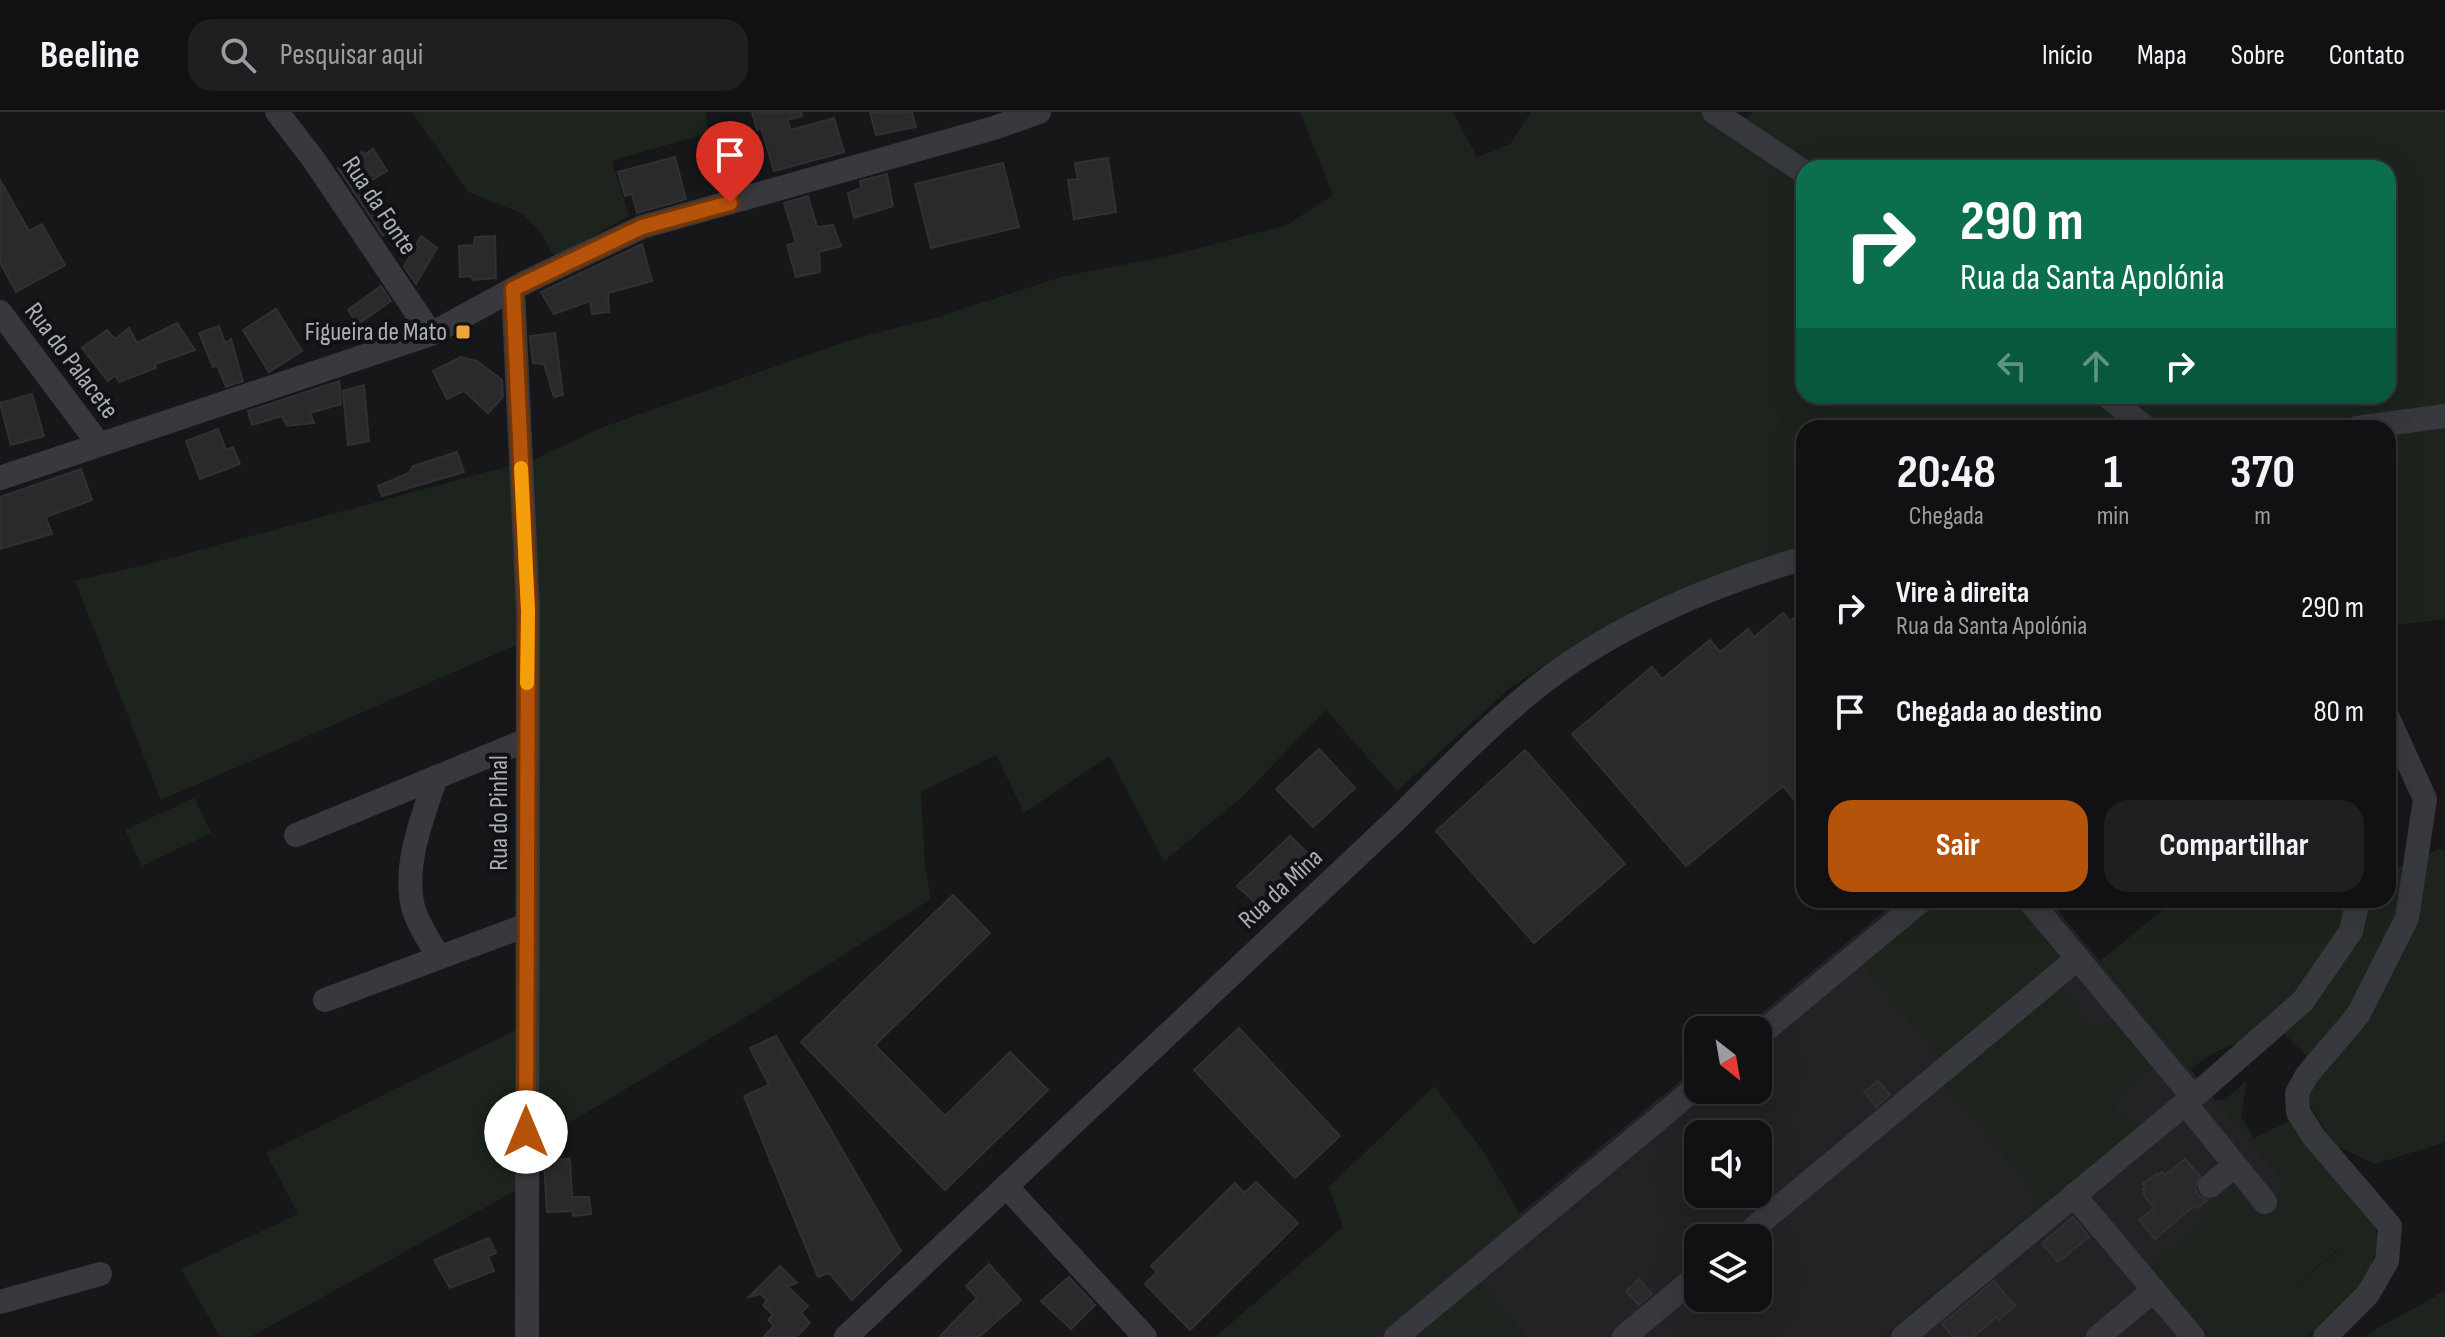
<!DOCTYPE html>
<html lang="pt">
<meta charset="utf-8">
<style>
:root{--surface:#111113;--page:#1e1f21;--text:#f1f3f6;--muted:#9c9da0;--line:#303133;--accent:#b45309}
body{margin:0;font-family:"Sofia Sans Condensed",sans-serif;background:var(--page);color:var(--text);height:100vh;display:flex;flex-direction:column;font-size:30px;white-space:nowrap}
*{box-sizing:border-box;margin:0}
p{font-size:26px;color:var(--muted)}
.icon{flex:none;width:44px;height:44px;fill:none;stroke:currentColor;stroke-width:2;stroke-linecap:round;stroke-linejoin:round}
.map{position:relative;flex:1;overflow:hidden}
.drawer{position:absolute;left:1796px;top:308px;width:600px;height:488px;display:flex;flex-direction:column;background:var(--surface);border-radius:24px;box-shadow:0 8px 32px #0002,0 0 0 2px var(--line)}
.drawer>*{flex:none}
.banner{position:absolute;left:1796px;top:48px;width:600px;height:244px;border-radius:24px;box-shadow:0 8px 32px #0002,0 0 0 2px var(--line);background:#0b6e4f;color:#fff;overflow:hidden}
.needle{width:52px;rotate:149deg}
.tools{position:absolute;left:1684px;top:904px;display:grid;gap:16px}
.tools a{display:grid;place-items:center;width:88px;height:88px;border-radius:16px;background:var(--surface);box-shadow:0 8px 32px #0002,0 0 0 2px var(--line);font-size:40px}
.pin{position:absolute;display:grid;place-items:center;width:68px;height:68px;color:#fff;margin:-82px -34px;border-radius:50% 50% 50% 0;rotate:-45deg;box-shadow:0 0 8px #0007}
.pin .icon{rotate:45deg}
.me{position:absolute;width:88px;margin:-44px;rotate:0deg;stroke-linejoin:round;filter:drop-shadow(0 0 6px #0008)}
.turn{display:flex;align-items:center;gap:28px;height:168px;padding:0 32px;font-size:36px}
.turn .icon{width:104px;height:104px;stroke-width:2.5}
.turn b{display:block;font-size:56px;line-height:68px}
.lanes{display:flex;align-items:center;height:76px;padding:0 32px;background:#0003;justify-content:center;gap:40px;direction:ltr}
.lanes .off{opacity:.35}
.eta{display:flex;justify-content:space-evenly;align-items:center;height:136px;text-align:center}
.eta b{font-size:48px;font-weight:700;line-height:56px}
.button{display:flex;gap:16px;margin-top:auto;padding:16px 32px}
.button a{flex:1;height:92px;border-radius:24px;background:var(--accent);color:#fff;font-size:32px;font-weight:700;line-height:92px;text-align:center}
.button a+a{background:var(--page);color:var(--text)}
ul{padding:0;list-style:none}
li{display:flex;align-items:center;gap:24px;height:104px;padding:0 32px}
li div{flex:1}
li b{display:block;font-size:30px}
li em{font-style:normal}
header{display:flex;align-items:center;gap:48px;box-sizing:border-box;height:112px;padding:0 40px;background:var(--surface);border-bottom:2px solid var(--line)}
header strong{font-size:38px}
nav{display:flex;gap:44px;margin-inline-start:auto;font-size:28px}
.search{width:560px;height:72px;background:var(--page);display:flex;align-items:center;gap:20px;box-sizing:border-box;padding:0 28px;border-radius:24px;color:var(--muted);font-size:30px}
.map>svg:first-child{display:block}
.built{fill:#232326;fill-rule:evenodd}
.green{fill:#1d241d;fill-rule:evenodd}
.building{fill:#2a2a2d;stroke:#313135;stroke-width:2}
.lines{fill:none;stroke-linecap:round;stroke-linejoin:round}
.minor{stroke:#38393e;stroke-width:24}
.route-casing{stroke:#753606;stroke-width:20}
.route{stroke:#b45309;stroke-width:14}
.slow{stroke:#f59e0b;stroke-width:14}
.poi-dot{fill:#eea53a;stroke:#121214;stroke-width:3}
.labels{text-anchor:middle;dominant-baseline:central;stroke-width:8;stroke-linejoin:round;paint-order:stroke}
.street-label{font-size:26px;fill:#a9afb8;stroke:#121214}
.poi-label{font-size:26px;fill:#a9afb8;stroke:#121214;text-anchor:end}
</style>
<header>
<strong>Beeline</strong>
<div class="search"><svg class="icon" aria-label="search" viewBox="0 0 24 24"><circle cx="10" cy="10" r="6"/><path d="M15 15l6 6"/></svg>Pesquisar aqui</div>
<nav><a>Início</a><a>Mapa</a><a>Sobre</a><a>Contato</a></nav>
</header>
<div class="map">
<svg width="2445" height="1225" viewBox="0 0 2445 1225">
<rect width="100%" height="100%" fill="#171719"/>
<path class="built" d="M1898 788H2049L2339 1136 2233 1225H1378L1375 1222 1698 954V978H1758V918H1741ZM1698 1022H1758V1082H1698ZM1698 1126H1758V1186H1698Z"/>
<path class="green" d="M412 0H706L708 21 612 49 629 104 555 145 538 117 521 101 468 80Z
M1300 0H1453L1477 45 1510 32 1531 0H1711L1733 15 1754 0H2445V507L2388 514V316H1804V437L1700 476 1540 556 1511 575 1397 679 1326 598 1241 686 1164 749 1109 644 1024 701 996 643 921 680 925 754 931 787 754 900 536 1031 518 1077 251 1225H220L181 1157 298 1102 266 1041 532 910 521 531 161 688 75 469 152 451 535 347 603 315 847 229 942 204 1064 164 1169 144 1287 113 1333 83ZM1804 56H2388V284H1804Z
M194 686 211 721 142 754 125 718Z
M2439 737 2445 739V1030L2375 1052 2336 1034 2313 999 2309 991 2310 983 2320 964 2304 941 2284 922C2248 928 2217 932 2191 958L2100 849 2175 788H2388V760Z
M1931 788H2023L2064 844 1944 951 1859 849Z
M2056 871 2097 920 2116 905 2156 954 2112 991 2128 1010 2131 1009 2140 1020 1894 1225H1880L2042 1090 1940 968Z
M2247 968 2241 1004 2254 1026 2291 1008 2376 1116C2382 1166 2341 1195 2308 1225H2233L2339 1137 2338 1134 2229 1225H2200L2145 1159 2202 1111 2196 1104 2233 1074 2256 1101 2275 1085 2282 1068 2215 988 2226 987Z
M1434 974 1483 1039 1520 1102 1376 1222 1378 1225H1215L1343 1115 1329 1075Z
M1478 1166 1527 1225H1413Z
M2445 1178V1225H2364C2390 1207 2419 1196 2445 1178Z"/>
<path class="building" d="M752 0H801L802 4 787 8 791 18 834 6 844 40 774 59 761 16 757 18Z
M870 0H912L916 15 876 23Z
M373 37 387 59 367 71 398 112 383 124 338 56 362 40 366 42Z
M675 45 686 87 637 101 632 82 625 84 618 60Z
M1108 46 1116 100 1074 107 1068 68 1078 67 1075 51Z
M1003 51 1019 115 931 136 915 72Z
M887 62 893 94 854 106 848 81 861 76 860 69Z
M0 68 29 119 42 112 65 153 16 180 0 150Z
M808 84 817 115 833 113 841 134 819 140 820 160 796 165 787 133 796 131 784 91Z
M421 124 437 136 416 172 404 155Z
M495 124 496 166 473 168 471 164 460 165 459 134 474 133 475 125Z
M642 132 652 169 608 181 609 200 592 202 590 189 554 202 541 180Z
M381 174 391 189 358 212 348 198Z
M276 197 302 239 269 260 243 218Z
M177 211 195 238 155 252 156 256 119 270 115 263 108 269 82 236 107 218 115 227 129 216 137 231Z
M219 214 225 231 231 227 243 269 226 275 217 253 213 255 199 221Z
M555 221 563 283 554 285 544 252 533 251 530 224Z
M461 245 477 249 502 268 503 285 488 301 464 279 447 287 433 259Z
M339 269 341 292 310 301 314 311 287 314 282 304 252 313 248 299Z
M364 273 369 329 348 333 343 279Z
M32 282 44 324 11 333 0 291Z
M218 317 226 338 233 335 240 352 200 367 186 329Z
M457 340 464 360 382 384 378 374 409 361 413 354Z
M81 357 92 388 46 405 52 422 0 437V385Z
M1804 498V700L1783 674 1686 754 1572 622 1652 555 1662 567 1710 528 1720 540 1748 517 1754 525 1783 501 1790 509Z
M1319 637 1355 676 1313 715 1276 677Z
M1525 638 1625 752 1534 831 1436 719Z
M1290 724 1315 748 1263 798 1237 774Z
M953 783 990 821 875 933 945 1004 1010 940 1048 978 945 1078 801 930Z
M1239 916 1340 1024 1295 1066 1194 958Z
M776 924 901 1139 852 1188 829 1161 818 1165 744 984 769 973 750 936Z
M1878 969 1890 983 1876 995 1864 980Z
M570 1047 572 1085H589L591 1102 573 1104V1097V1099L547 1100 544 1048Z
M2185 1047 2200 1064 2195 1076 2198 1083 2207 1088 2198 1096 2195 1093 2155 1127 2139 1108 2154 1096 2143 1082 2145 1080 2142 1077 2145 1075 2143 1072 2157 1061 2158 1063 2162 1060 2165 1063Z
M1256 1070 1298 1111 1190 1218 1145 1172 1157 1160 1151 1154 1235 1071 1244 1081Z
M2073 1105 2089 1125 2058 1150 2042 1131Z
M489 1126 496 1141 488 1144 494 1159 450 1176 434 1148Z
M989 1152 1021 1188 979 1225H939L977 1186 966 1174Z
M780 1154 797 1171 787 1174 808 1194 801 1201 810 1211 796 1225H763L774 1214 768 1208 773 1203 763 1193 767 1188 760 1182 749 1185Z
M1069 1165 1095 1193 1071 1217 1041 1189Z
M1639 1167 1652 1182 1639 1193 1626 1179Z
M1994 1169 2015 1194 1999 1208 1996 1205 1973 1225H1953L1942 1212Z"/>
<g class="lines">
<path class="minor" d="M277 0 314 48 431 222
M1714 0 1804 60
M513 177 528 499 527 1225
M0 200 98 331
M2107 284 2146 316
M2357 316 2445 304
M0 366 431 222 528 169 642 115 994 16 1039 0
M436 665C423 705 403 751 413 795 418 813 430 830 439 845
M296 723 527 628
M2029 788 2193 985
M325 888 527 813
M1758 924 1922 788
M2185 991 2265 1090
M1006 1074 1145 1225
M2210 1074 2235 1053
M2074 1083 2193 1225
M1742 1126 2078 846
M0 1190 100 1162
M846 1225 1400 704C1446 658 1491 611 1542 571 1620 511 1711 474 1804 446
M1396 1225 1698 974
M1624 1225 1698 1163
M1903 1225 2205 975 2303 889 2351 819 2358 788
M2098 1225 2154 1178
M2325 1225 2368 1182 2387 1149 2390 1114 2314 1025 2298 1000 2297 981 2307 963 2358 903 2407 806 2425 687 2388 606"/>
</g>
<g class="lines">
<defs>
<path id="route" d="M526 1020 528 499 513 177 642 115 730 91"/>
</defs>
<use href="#route" class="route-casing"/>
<use href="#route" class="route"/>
<path class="slow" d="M521 356 528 499 527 571"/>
</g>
<rect class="poi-dot" x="455" y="212" width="16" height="16" rx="4"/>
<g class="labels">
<g class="street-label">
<text transform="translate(379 94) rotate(56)">Rua da Fonte</text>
<text transform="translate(71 249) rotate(53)">Rua do Palacete</text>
<text transform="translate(499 701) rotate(-90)">Rua do Pinhal</text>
<text transform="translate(1281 777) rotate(-43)">Rua da Mina</text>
</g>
<g class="poi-label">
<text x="447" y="220">Figueira de Mato</text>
</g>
</g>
</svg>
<div class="tools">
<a><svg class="needle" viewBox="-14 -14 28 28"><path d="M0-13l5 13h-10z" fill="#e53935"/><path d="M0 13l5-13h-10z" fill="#9c9da0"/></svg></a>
<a><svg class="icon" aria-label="sound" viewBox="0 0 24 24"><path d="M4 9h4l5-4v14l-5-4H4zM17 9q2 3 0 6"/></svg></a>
<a><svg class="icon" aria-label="layers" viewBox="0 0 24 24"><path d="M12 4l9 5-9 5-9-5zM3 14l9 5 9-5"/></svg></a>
</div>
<div class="pin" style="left:730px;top:91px;background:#d93025"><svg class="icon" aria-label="arrive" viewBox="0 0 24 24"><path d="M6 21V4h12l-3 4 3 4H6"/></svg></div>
<svg class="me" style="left:526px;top:1020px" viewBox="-20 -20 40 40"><circle r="19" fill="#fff"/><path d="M0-13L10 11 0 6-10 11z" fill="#b45309"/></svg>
<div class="banner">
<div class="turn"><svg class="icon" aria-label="right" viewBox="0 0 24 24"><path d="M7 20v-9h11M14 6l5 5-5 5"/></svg><div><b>290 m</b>Rua da Santa Apolónia</div></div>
<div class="lanes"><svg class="icon off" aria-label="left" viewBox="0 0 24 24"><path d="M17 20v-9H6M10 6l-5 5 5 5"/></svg><svg class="icon off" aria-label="ahead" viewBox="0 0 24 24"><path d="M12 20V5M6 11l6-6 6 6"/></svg><svg class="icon" aria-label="right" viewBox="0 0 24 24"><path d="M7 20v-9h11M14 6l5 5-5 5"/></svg></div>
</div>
<section class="drawer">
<div class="eta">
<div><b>20:48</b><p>Chegada</p></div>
<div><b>1</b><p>min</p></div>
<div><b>370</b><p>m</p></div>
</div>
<ul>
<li><svg class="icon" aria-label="right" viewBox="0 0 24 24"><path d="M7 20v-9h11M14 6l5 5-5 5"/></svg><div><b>Vire à direita</b><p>Rua da Santa Apolónia</p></div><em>290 m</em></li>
<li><svg class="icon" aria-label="arrive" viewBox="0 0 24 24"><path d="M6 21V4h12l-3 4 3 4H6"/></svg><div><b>Chegada ao destino</b></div><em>80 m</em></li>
</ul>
<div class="button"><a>Sair</a><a>Compartilhar</a></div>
</section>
</div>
